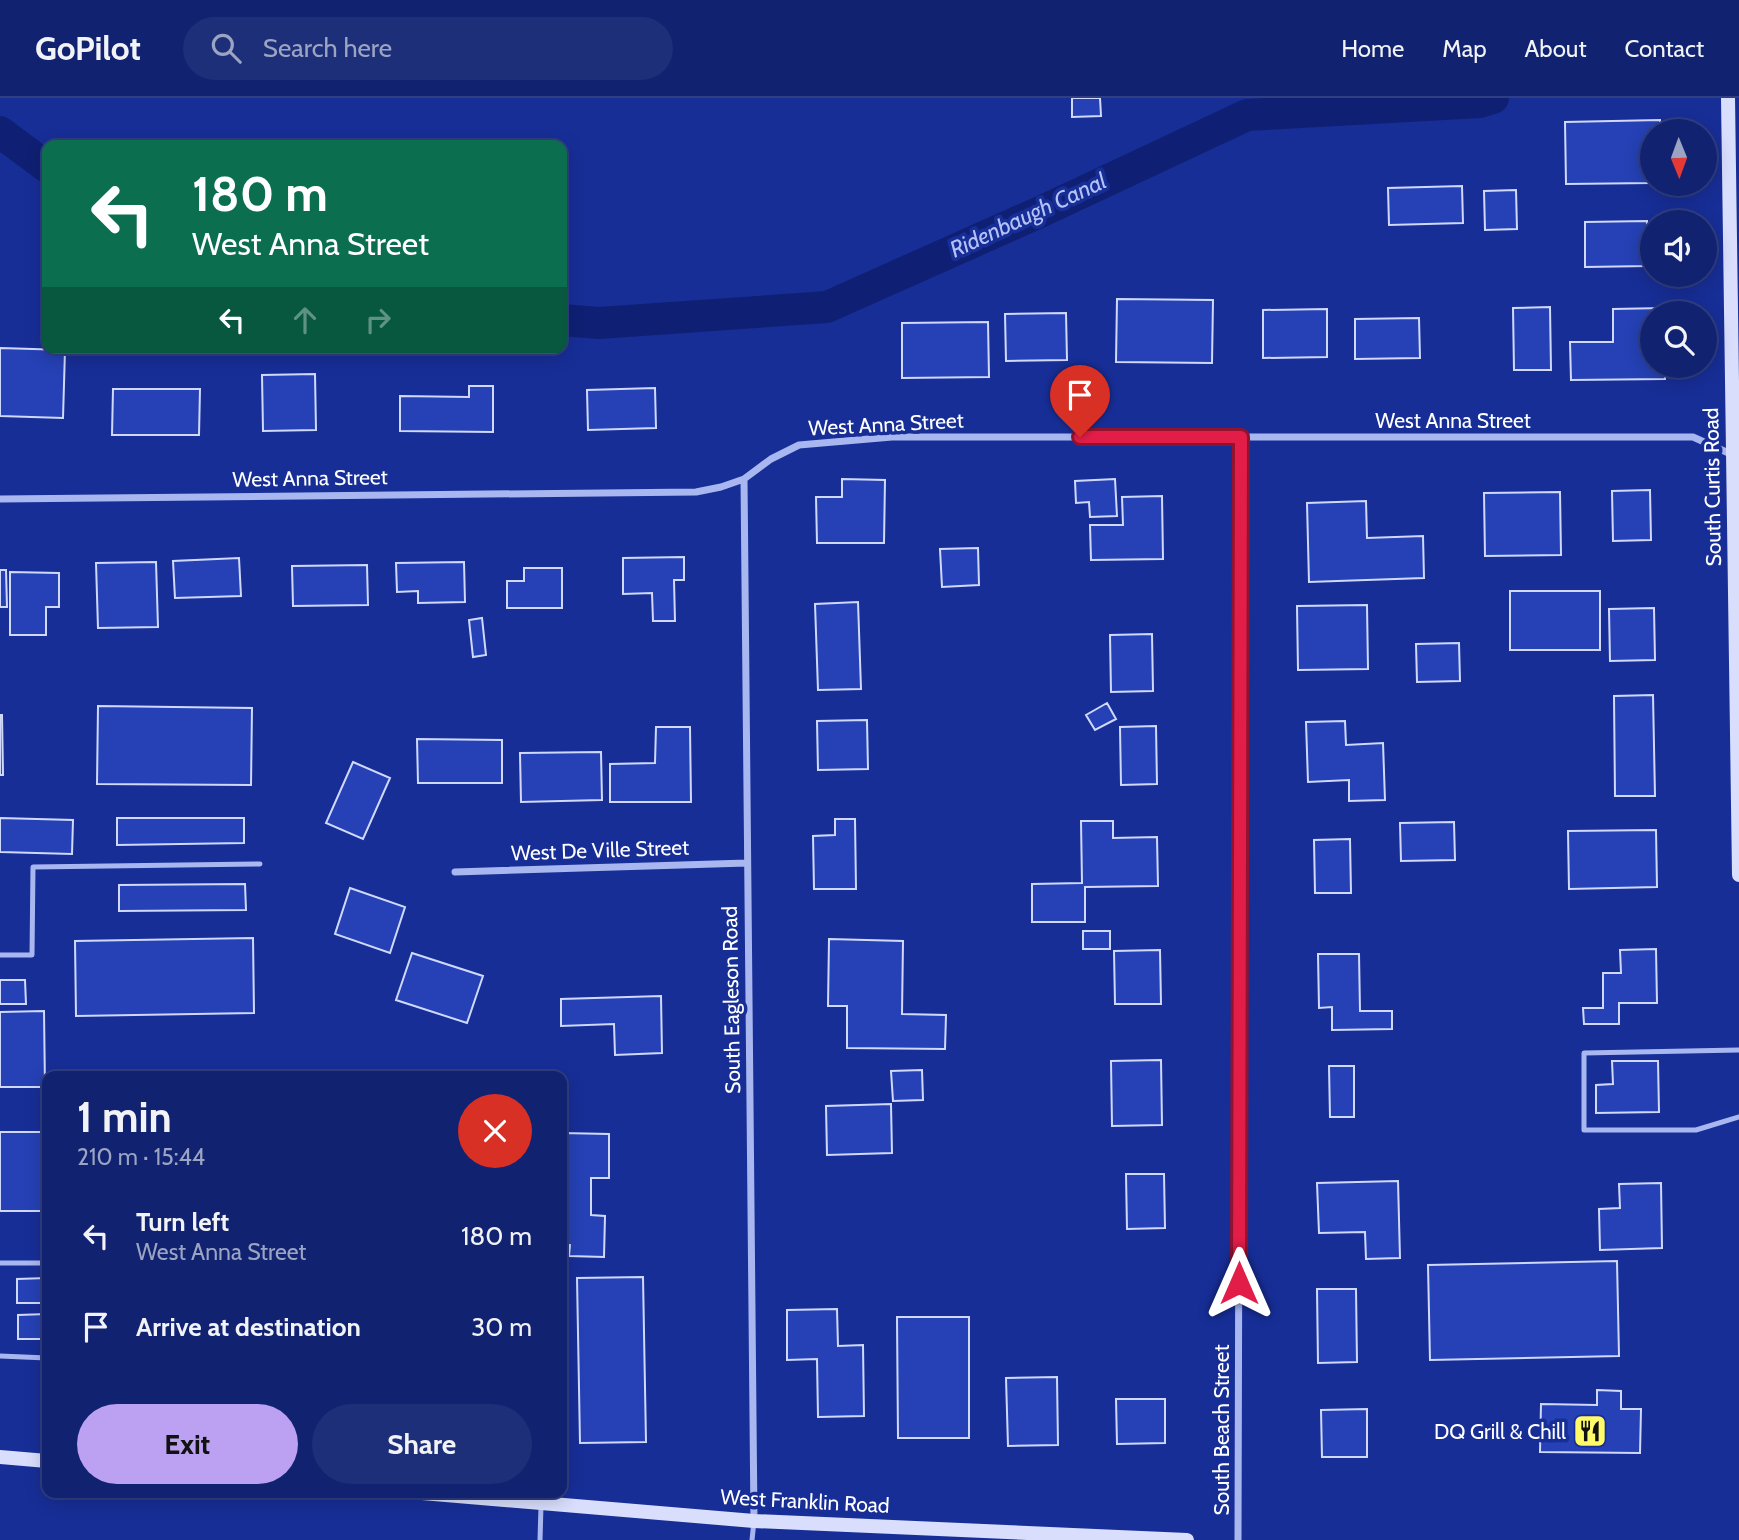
<!DOCTYPE html>
<meta charset="utf-8">
<style>
:root{--surface:#112271;--page:#1e2f79;--text:#f1f3f6;--muted:#9ca4c3;--line:#303f84;--accent:#bca0f2}
body{margin:0;font-family:Cabin,sans-serif;background:var(--page);color:var(--text);height:100vh;display:flex;flex-direction:column;font-size:26px;white-space:nowrap}
*{box-sizing:border-box;margin:0}
p{font-size:23px;color:var(--muted)}
.icon{flex:none;width:38px;height:38px;fill:none;stroke:currentColor;stroke-width:2;stroke-linecap:round;stroke-linejoin:round}
.map{position:relative;flex:1;overflow:hidden}
.side{position:absolute;left:42px;top:973px;width:525px;height:427px;display:flex;flex-direction:column;background:var(--surface);border-radius:14px;box-shadow:0 4px 18px #0003,0 0 0 2px var(--line)}
.side>*{flex:none}
.top-card{position:absolute;left:42px;top:42px;width:525px;height:214px;border-radius:14px;box-shadow:0 4px 18px #0003,0 0 0 2px var(--line);background:#0b6e4f;color:#fff;overflow:hidden}
.needle{width:46px;rotate:179deg}
.buttons{position:absolute;left:1640px;top:21px;display:grid;gap:14px}
.buttons a{display:grid;place-items:center;width:77px;height:77px;border-radius:50%;background:var(--surface);box-shadow:0 4px 18px #0003,0 0 0 2px var(--line);font-size:35px}
.pin{position:absolute;display:grid;place-items:center;width:60px;height:60px;color:#fff;margin:-72px -30px;border-radius:50% 50% 50% 0;rotate:-45deg;box-shadow:0 0 7px #0007}
.pin .icon{rotate:45deg}
.me{position:absolute;width:77px;margin:-38px;rotate:0deg;stroke-linejoin:round;filter:drop-shadow(0 0 5px #0008)}
.turn{display:flex;align-items:center;gap:24px;height:147px;padding:0 35px;font-size:32px}
.turn .icon{width:91px;height:91px;stroke-width:2.5}
.turn b{display:block;font-size:49px;line-height:60px}
.lanes{display:flex;align-items:center;height:66px;padding:0 35px;background:#0003;justify-content:center;gap:35px;direction:ltr}
.lanes .off{opacity:.35}
.round{display:grid;place-items:center;flex:none;width:74px;height:74px;border-radius:37px;background:var(--page)}
.summary{display:flex;align-items:center;justify-content:space-between;height:119px;padding:0 35px}
h1{font-size:42px;font-weight:700;line-height:52px}
.cta{display:flex;gap:14px;margin-top:auto;padding:14px 35px}
.cta a{flex:1;height:80px;border-radius:42px;background:var(--accent);color:#111;font-size:28px;font-weight:700;line-height:80px;text-align:center}
.cta a+a{background:var(--page);color:var(--text)}
ul{padding:0;list-style:none}
li{display:flex;align-items:center;gap:21px;height:91px;padding:0 35px}
li div{flex:1}
li b{display:block;font-size:26px}
li em{font-style:normal}
header{display:flex;align-items:center;gap:42px;box-sizing:border-box;height:98px;padding:0 35px;background:var(--surface);border-bottom:2px solid var(--line)}
header strong{font-size:33px}
nav{display:flex;gap:38px;margin-inline-start:auto;font-size:24px}
.search{width:490px;height:63px;background:var(--page);display:flex;align-items:center;gap:18px;box-sizing:border-box;padding:0 24px;border-radius:38px;color:var(--muted);font-size:26px}
.map>svg:first-child{display:block}
.lines{fill:none;stroke-linecap:round;stroke-linejoin:round}
.canal{stroke:#0f2074;stroke-width:32}
.building{fill:#2541b5;stroke:#d0d9fc;stroke-width:2}
.lane{stroke:#a9b7f1;stroke-width:5}
.street{stroke:#a9b7f1;stroke-width:7}
.secondary{stroke:#d8defc;stroke-width:14}
.route-casing{stroke:#92132f;stroke-width:18}
.route{stroke:#e11d48;stroke-width:12}
.labels{text-anchor:middle;dominant-baseline:central;stroke-width:7;stroke-linejoin:round;paint-order:stroke}
.street-label{font-size:21px;fill:#fff;stroke:#172e97}
.poi-label{font-size:21px;fill:#fff;stroke:#172e97;text-anchor:end}
.water-label{font-size:23px;font-style:italic;fill:#b6c3f8;stroke:#172e97}
</style>
<header>
<strong>GoPilot</strong>
<div class="search"><svg class="icon" aria-label="search" viewBox="0 0 24 24"><circle cx="10" cy="10" r="6"/><path d="M15 15l6 6"/></svg>Search here</div>
<nav><a>Home</a><a>Map</a><a>About</a><a>Contact</a></nav>
</header>
<div class="map">
<svg width="1739" height="1442" viewBox="0 0 1739 1442">
<rect width="100%" height="100%" fill="#172e97"/>
<g class="lines">
<path class="canal" d="M0 34 47 69
M562 222 599 225 827 209 1040 114 1247 17 1480 4 1493 0"/>
</g>
<path class="building" d="M1072 0H1100L1101 18 1072 19Z
M1660 22V33H1652V85L1566 86 1565 24Z
M1462 88 1463 125 1389 127 1388 90Z
M1516 92 1517 131 1485 132 1484 93Z
M1647 123 1648 168 1585 169V124Z
M1117 201 1213 202 1212 265 1116 264Z
M1550 209 1551 272H1514L1513 210Z
M1664 210V215H1652V268H1665V281L1571 282 1570 244H1613V211Z
M1327 211V259L1263 260V212Z
M1066 215 1067 262 1006 263 1005 216Z
M1419 220 1420 260 1355 261V221Z
M988 224 989 279 902 280V225Z
M0 250 65 252 63 320 0 318Z
M315 276 316 332 263 333 262 277Z
M469 288H493V334L400 333V298L469 299Z
M655 290 656 330 588 332 587 292Z
M113 291H200L199 337H112Z
M842 381 885 382 884 445H817L816 399H842Z
M1115 381 1117 418 1090 419 1089 404 1076 405 1075 383Z
M1650 392 1651 442 1613 443 1612 393Z
M1560 394 1561 457 1485 458 1484 395Z
M1162 398 1163 461 1091 462 1090 427H1123L1122 399Z
M1366 403 1367 440 1423 438 1424 480 1309 484 1307 405Z
M978 450 979 487 942 489 940 451Z
M684 459V482H674L675 523H653L652 495 623 496V460Z
M239 460 241 498 175 500 173 463Z
M156 464 158 529 98 530 96 465Z
M464 464 465 504 418 505V493L397 494 396 465Z
M367 467 368 507 293 508 292 468Z
M524 470H562V510H507V483H524Z
M0 472H6L7 509H0Z
M10 474 59 475V509H46V537H10Z
M1510 493H1600V552H1510Z
M858 504 861 591 818 592 815 506Z
M1367 507 1368 571 1298 572 1297 508Z
M1654 510 1655 562 1610 563 1609 511Z
M482 520 486 557 473 559 469 522Z
M1152 536 1153 593 1111 594 1110 537Z
M1459 545 1460 583 1417 584 1416 546Z
M1653 597 1655 698H1615L1614 598Z
M1107 605 1116 621 1095 632 1086 617Z
M98 608 252 610 251 687 97 686Z
M0 617H2L3 677H0Z
M867 622 868 671 818 672 817 623Z
M1345 623 1346 647 1383 645 1385 702 1349 703V682L1308 684 1306 624Z
M1156 628 1157 686 1121 687 1120 629Z
M656 629H690L691 704H610V666L655 665Z
M417 641 502 642V685H418Z
M601 654 602 702 521 704 520 655Z
M353 664 390 680 363 741 326 725Z
M0 720 73 722 72 756 0 754Z
M117 720H244V745L117 747Z
M835 721H855L856 791H814L813 738 835 737Z
M1081 723H1113V740L1157 739 1158 788 1085 789V824H1032V786L1082 785Z
M1454 724 1455 762 1401 763 1400 725Z
M1656 732 1657 789 1569 791 1568 733Z
M1350 741 1351 795H1315L1314 742Z
M245 786 246 812 119 813V787Z
M350 790 405 809 390 855 335 836Z
M1083 833H1110V851H1083Z
M253 840 254 915 76 918 75 843Z
M829 841 903 843 902 916 946 917 945 951 847 950V908H828Z
M1656 851 1657 905H1619V926H1584L1583 910H1603V875H1621L1620 852Z
M1160 852 1161 906H1115L1114 853Z
M412 855 483 878 467 925 396 902Z
M1318 856H1359L1360 913H1392V931L1332 932V909L1319 910Z
M0 882H25L26 906H0Z
M661 898 662 955 615 957 614 926 561 928V901Z
M44 913 45 989H0V914Z
M1161 962 1162 1027 1112 1028 1111 963Z
M1612 963H1658L1659 1014 1596 1015V987L1613 986Z
M1329 968H1354V1019H1330Z
M922 972 923 1002 893 1003 891 973Z
M891 1006 892 1055 827 1057 826 1008Z
M0 1034H47V1113H0Z
M562 1035 609 1036V1080H591V1117L605 1118 604 1159 569 1158 570 1147 562 1146Z
M1126 1076H1164L1165 1130 1127 1131Z
M1398 1083 1400 1160 1366 1161 1365 1134 1319 1135 1317 1085Z
M1661 1085 1662 1150 1600 1152 1599 1111 1620 1110 1619 1086Z
M1617 1163 1619 1258 1430 1262 1428 1167Z
M643 1179 646 1344 580 1345 577 1180Z
M47 1180V1205H17V1181Z
M1317 1191H1356L1357 1264 1318 1265Z
M837 1211 838 1248 863 1247 864 1318 818 1319 817 1261 787 1262V1212Z
M47 1216V1241H18V1217Z
M897 1219H969V1340H898Z
M1057 1279 1058 1347 1008 1348 1006 1280Z
M1597 1292 1621 1293V1311H1641L1640 1355 1540 1354 1541 1306 1597 1307Z
M1116 1301H1165V1345L1117 1346Z
M1367 1311V1359H1322L1321 1312Z"/>
<g class="lines">
<path class="lane" d="M0 857H32L33 769 260 766
M1739 952 1584 955V1032H1696L1739 1019
M0 1165H47
M0 1258 47 1260
M540 1442 541 1408
M752 1442 754 1423"/>
<path class="street" d="M744 381 754 1422
M0 401 696 394 721 389 744 381 771 361 799 347 892 339H1693L1733 357
M455 774 747 765
M1238 1442 1241 339"/>
<path class="secondary" d="M1728 0 1739 777
M0 1359 47 1363
M422 1395 754 1423 1187 1442"/>
</g>
<g class="lines">
<defs>
<path id="route" d="M1080 339H1241L1239 1185"/>
</defs>
<use href="#route" class="route-casing"/>
<use href="#route" class="route"/>
</g>
<defs>
<symbol id="restaurant-square" viewBox="-11 -11 22 22"><rect x="-9" y="-9" width="18" height="18" rx="4" fill="#fffa69" stroke="#172e97"/><path d="M-5-6h1v4h1v-4h1v4h1v-4h1v5L-1.5 .5V6h-2V.5L-5-1ZM5-6V6H3V1.5H1.5Q1.5-4 5-6Z" fill="#111"/></symbol>
</defs>
<g fill-rule="evenodd">
<use href="#restaurant-square" x="1571" y="1314" width="38" height="38"/>
</g>
<g class="labels">
<g class="street-label">
<text x="1453" y="322">West Anna Street</text>
<text transform="translate(886 326) rotate(-3)">West Anna Street</text>
<text transform="translate(310 380) rotate(-1)">West Anna Street</text>
<text transform="translate(1712 389) rotate(-91)">South Curtis Road</text>
<text transform="translate(600 752) rotate(-2)">West De Ville Street</text>
<text transform="translate(731 902) rotate(-91)">South Eagleson Road</text>
<text transform="translate(1221 1332) rotate(-90)">South Beach Street</text>
<text transform="translate(805 1403) rotate(3)">West Franklin Road</text>
</g>
<g class="poi-label">
<text x="1566" y="1333">DQ Grill &amp; Chill</text>
</g>
<g class="water-label">
<text transform="translate(1028 117) rotate(-25)">Ridenbaugh Canal</text>
</g>
</g>
</svg>
<div class="buttons">
<a><svg class="needle" viewBox="-14 -14 28 28"><path d="M0-13l5 13h-10z" fill="#e53935"/><path d="M0 13l5-13h-10z" fill="#9ca4c3"/></svg></a>
<a><svg class="icon" aria-label="sound" viewBox="0 0 24 24"><path d="M4 9h4l5-4v14l-5-4H4zM17 9q2 3 0 6"/></svg></a>
<a><svg class="icon" aria-label="search" viewBox="0 0 24 24"><circle cx="10" cy="10" r="6"/><path d="M15 15l6 6"/></svg></a>
</div>
<div class="pin" style="left:1080px;top:339px;background:#d93025"><svg class="icon" aria-label="arrive" viewBox="0 0 24 24"><path d="M6 21V4h12l-3 4 3 4H6"/></svg></div>
<svg class="me" style="left:1239px;top:1185px" viewBox="-20 -20 40 40"><path d="M0-17L14 15 0 8-14 15z" fill="#e11d48" stroke="#fff" stroke-width="4"/></svg>
<div class="top-card">
<div class="turn"><svg class="icon" aria-label="left" viewBox="0 0 24 24"><path d="M17 20v-9H6M10 6l-5 5 5 5"/></svg><div><b>180 m</b>West Anna Street</div></div>
<div class="lanes"><svg class="icon" aria-label="left" viewBox="0 0 24 24"><path d="M17 20v-9H6M10 6l-5 5 5 5"/></svg><svg class="icon off" aria-label="ahead" viewBox="0 0 24 24"><path d="M12 20V5M6 11l6-6 6 6"/></svg><svg class="icon off" aria-label="right" viewBox="0 0 24 24"><path d="M7 20v-9h11M14 6l5 5-5 5"/></svg></div>
</div>
<section class="side">
<div class="summary"><div><h1>1 min</h1><p>210 m · 15:44</p></div><a class="round" style="background:#d93025;color:#fff"><svg class="icon" aria-label="close" viewBox="0 0 24 24"><path d="M6 6l12 12M18 6L6 18"/></svg></a></div>
<ul>
<li><svg class="icon" aria-label="left" viewBox="0 0 24 24"><path d="M17 20v-9H6M10 6l-5 5 5 5"/></svg><div><b>Turn left</b><p>West Anna Street</p></div><em>180 m</em></li>
<li><svg class="icon" aria-label="arrive" viewBox="0 0 24 24"><path d="M6 21V4h12l-3 4 3 4H6"/></svg><div><b>Arrive at destination</b></div><em>30 m</em></li>
</ul>
<div class="cta"><a>Exit</a><a>Share</a></div>
</section>
</div>
